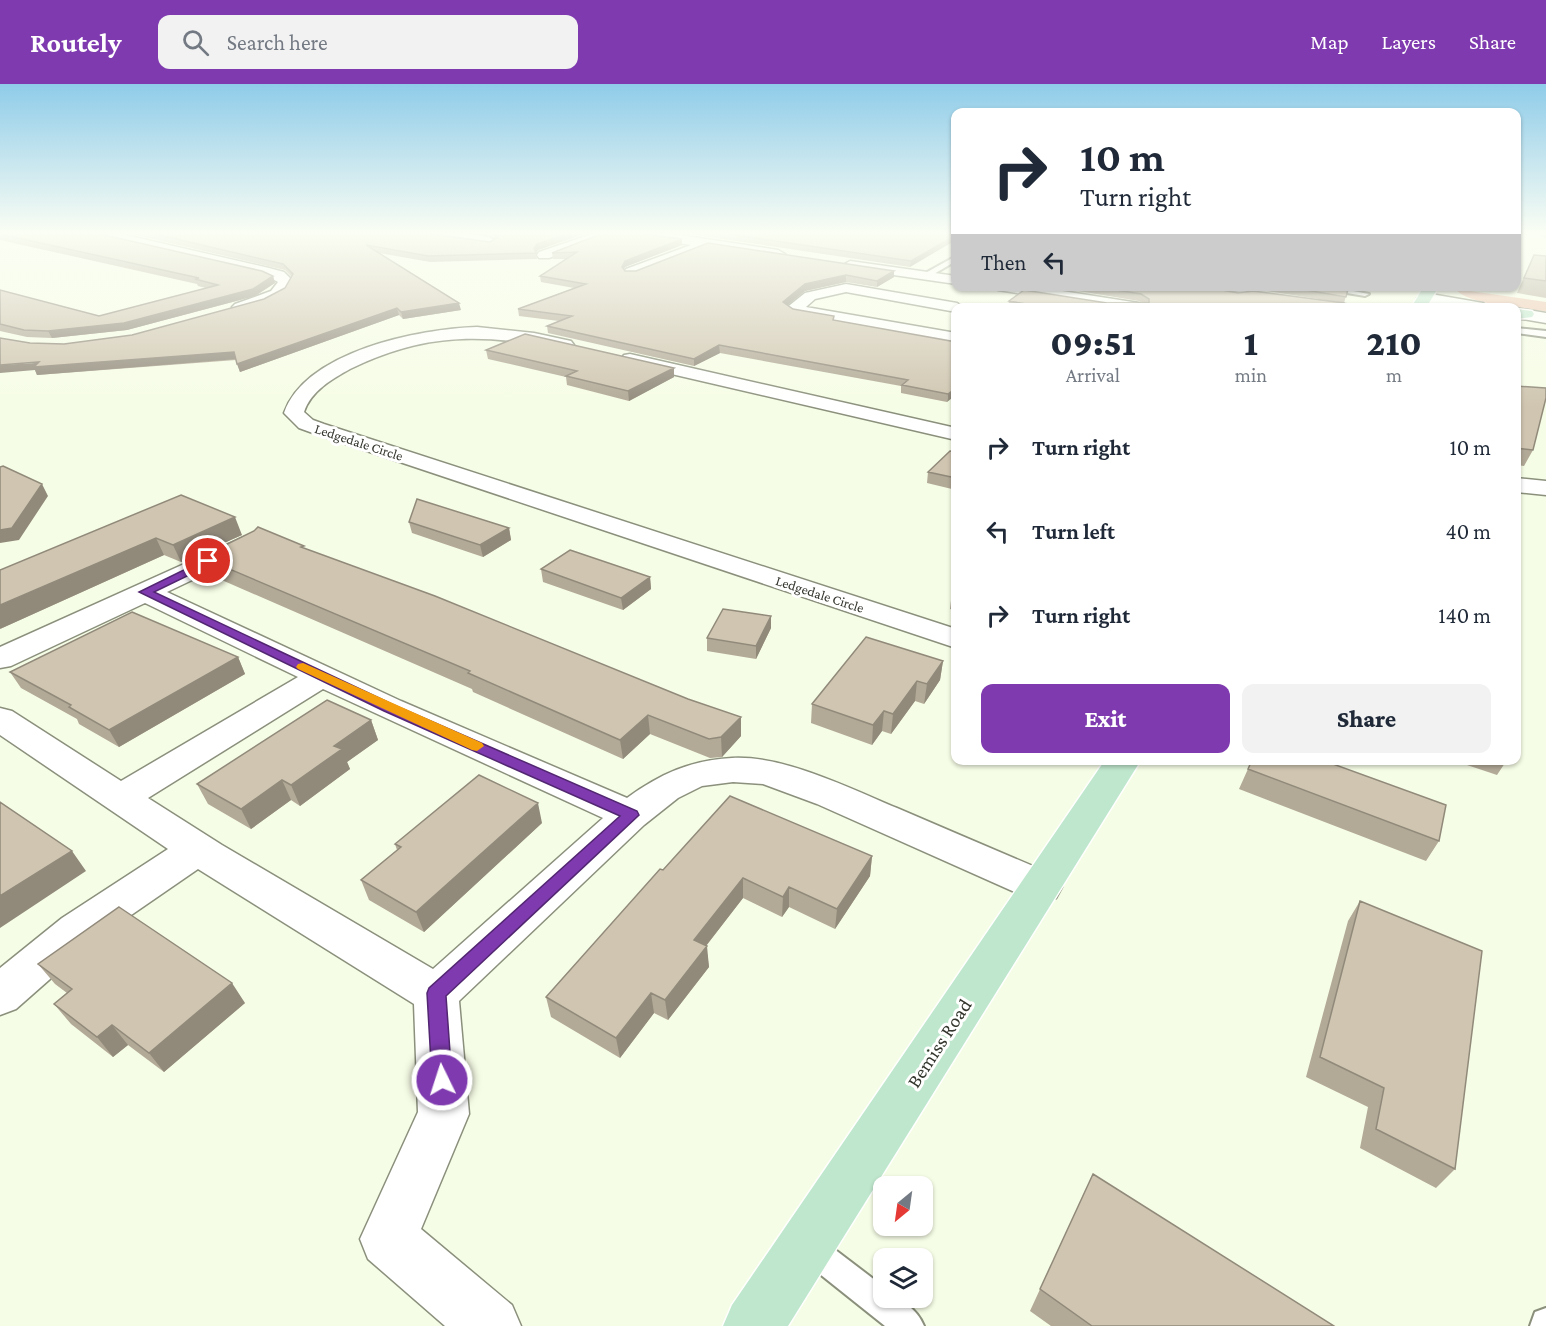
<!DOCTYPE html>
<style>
:root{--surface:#fff;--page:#f2f2f3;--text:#1f2937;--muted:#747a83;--accent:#7e3aae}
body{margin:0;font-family:"Crimson Pro",serif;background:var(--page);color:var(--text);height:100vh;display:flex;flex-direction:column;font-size:22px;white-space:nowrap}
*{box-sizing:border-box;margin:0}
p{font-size:20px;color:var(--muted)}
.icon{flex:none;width:33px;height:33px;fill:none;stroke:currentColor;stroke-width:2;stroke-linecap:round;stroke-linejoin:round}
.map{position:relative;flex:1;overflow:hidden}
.details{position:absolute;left:951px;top:219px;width:570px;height:462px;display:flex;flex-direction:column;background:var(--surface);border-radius:12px;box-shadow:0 2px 4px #0004}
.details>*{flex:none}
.banner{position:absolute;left:951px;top:24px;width:570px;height:183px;border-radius:12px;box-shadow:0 2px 4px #0004;background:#fff;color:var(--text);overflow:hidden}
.needle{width:39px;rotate:209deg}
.fabs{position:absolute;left:873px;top:1092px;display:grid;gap:12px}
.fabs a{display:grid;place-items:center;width:60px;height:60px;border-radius:12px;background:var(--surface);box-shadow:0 2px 4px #0004;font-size:30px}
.pin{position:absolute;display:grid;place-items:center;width:51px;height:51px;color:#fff;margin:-26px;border:3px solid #fff;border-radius:50%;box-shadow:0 2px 6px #0007}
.me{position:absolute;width:66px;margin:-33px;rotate:356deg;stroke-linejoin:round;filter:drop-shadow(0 0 4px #0008)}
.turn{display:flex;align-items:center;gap:21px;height:126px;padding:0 30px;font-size:27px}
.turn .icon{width:78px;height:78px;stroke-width:2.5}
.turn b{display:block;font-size:42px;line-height:51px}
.then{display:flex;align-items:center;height:57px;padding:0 30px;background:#0003;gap:12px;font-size:22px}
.eta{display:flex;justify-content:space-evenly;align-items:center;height:102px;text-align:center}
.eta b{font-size:36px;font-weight:800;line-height:42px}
.primary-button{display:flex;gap:12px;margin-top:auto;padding:12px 30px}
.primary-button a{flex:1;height:69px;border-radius:12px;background:var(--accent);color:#fff;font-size:24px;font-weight:800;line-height:69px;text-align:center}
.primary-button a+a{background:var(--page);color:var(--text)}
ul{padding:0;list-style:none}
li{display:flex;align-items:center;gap:18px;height:84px;padding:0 30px}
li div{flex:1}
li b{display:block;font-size:22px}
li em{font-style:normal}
header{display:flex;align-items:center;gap:36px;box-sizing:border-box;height:84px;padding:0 30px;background:var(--accent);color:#fff}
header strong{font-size:28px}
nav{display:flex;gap:33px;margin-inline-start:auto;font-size:21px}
.search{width:420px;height:54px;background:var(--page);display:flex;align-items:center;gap:15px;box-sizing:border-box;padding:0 21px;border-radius:12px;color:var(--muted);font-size:22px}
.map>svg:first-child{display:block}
.green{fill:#ecc4ad}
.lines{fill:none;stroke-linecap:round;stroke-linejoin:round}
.lane-casing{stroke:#8a907c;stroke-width:4}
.street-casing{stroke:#8a907c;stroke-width:3}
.secondary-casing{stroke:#8a907c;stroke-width:3}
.primary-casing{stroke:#fff;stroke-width:3}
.lane{fill:#fff;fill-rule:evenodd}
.street{fill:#fff;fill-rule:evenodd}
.secondary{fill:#fff;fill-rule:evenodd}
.primary{fill:#bfe7cd;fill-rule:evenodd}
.wall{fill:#b2a997}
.shaded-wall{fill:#918a7b}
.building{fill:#cfc5b0;stroke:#918a7b;stroke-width:1.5}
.route{fill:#7e3aae;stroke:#522671;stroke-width:1.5}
.slow{fill:#f59e0b}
.labels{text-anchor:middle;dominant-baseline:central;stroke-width:6;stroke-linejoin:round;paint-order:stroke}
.far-street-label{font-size:14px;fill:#33362d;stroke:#fff}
.near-street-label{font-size:20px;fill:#33362d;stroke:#fff}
</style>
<header>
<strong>Routely</strong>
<div class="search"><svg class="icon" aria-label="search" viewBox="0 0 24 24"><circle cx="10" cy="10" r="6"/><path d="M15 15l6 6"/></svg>Search here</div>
<nav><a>Map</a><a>Layers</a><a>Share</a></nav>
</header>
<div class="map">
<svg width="1546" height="1242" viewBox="0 0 1546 1242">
<rect width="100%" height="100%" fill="#f6fde6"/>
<path class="green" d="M1456 205 1546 218V227C1528 225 1464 220 1456 205Z"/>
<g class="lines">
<defs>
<path id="lane" d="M956 172V177L927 194 920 192Z
M1230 202H1248L1255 209 1251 211 1228 212V208L1244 207Z
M1304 202H1327L1369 210 1365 212Z
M1317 217 1355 222 1359 224 1320 221 1316 219Z
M1516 244 1546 247V253L1516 249Z
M811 1151 821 1155 884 1203V1214C902 1214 917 1225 924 1242H885L801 1175 797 1165 801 1155Z
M1546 1224V1242H1530L1535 1228Z"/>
<path id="street" d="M97 150H121L269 184 284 188 293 197 281 213 240 228 232 223 235 220 271 207 278 198 265 191 103 154Z
M427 150C444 150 486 147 497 158L491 162 433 154Z
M592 150H611L549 174H539L537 171 539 168Z
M640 150H673L778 166 785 170 778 174 707 163 636 191H626L624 188 626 185 691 161 646 154Z
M850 177 956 192V200L845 184 843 181Z
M846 200 957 219 964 224H956V228L846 208 815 215 806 223 956 249V259L793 230 785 225 805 209Z
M991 202H1030L1139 219 1146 224H1106L998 206Z
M477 243 534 249 571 257 574 261 571 265 565 266C485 249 425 248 350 285 332 295 311 307 304 328L313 336 324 340 956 545V564L310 348 299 344 284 329C306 267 419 245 477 243Z
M630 270 956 344V356L624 279 621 275 624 271Z
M1516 394 1546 397V411L1516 408Z
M244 453 253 455 257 461 253 467 167 508 401 617 627 714C660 690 691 676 732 674 783 671 849 704 897 724 950 747 1003 769 1056 792L1062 803 1056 814 1042 819 1028 814 817 720 763 700 733 698 702 702 678 714 644 741 459 917 469 1030 421 1145 512 1221 521 1242H445L368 1175 360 1155 418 1028 414 920 198 785 92 858 16 925 0 931V884L62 834 168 765 0 651V624L12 627 121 697 298 593 145 519 11 582 0 584V563ZM323 605 603 734 433 885 222 761 148 714Z"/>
<path id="secondary" d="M1425 209 1483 219 1490 224H1453L1420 217 1417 214Z
M1516 224 1546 229V239L1516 234Z"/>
<path id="primary" d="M1424 202H1439L1426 224H1411Z
M1516 225 1532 227 1534 230 1532 233 1516 235Z
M1105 676H1141L788 1242H723L732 1221Z"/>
</defs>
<use href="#lane" class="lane-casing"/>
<use href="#street" class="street-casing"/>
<use href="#secondary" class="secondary-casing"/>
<use href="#primary" class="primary-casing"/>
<use href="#lane" class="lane"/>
<use href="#street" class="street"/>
<use href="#secondary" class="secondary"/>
<use href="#primary" class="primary"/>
</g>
<path class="wall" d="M0 150 273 192 275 199 255 212 127 246 52 254 27 253 0 247V206L99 232 206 204 198 202 197 200 0 156Z
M132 150H431L490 158 495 155 493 153 485 150H584L538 166 536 169 537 175 430 178 379 169 461 226 403 235 399 231 240 288 236 276 37 291 35 286 30 259 64 260 132 251 264 215 285 204 292 193 285 186Z
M690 150H956L910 183Z
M1537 150H1546V154Z
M682 161 625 183 624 185 625 187 894 193 877 203 846 198 805 207 787 221 793 225 834 236 956 258 947 318 901 309V302L720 269 694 282 548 249 547 242 559 237 519 232 518 225 574 204 541 198 540 192 567 175H553L552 169Z
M1534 171 1546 172V214L1517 209Z
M1048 202H1236L1235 206 1210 204 1343 224H1008L1009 217 1107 219H1142L1139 217Z
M1251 202H1336L1348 205 1344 219 1254 205Z
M486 266 674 284V293L629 317 567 301 566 293 488 275Z
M1516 302 1533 366 1524 382 1516 381Z
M956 368V406L927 399 928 388Z
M181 411 242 451 181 478 164 471 0 545Z
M409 438 509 444 511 456 483 473 412 449Z
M254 447 304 464 741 652 722 673 710 674 650 650 623 675 473 608 472 605 208 490 201 473Z
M541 485 650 493 651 505 623 526 543 498Z
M956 504V527L950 525 952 508Z
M771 544 756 575 707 567V554Z
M238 573 245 590 119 663 79 640 77 635 21 604 10 588Z
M943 577 940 596 924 620 915 617 891 650 882 647 872 661 811 639 812 620Z
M371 636 378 656 347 678 350 685 300 722 291 716 251 745 208 720 197 700Z
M1252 676 1439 757 1426 777 1239 705Z
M1452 676H1507L1497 691Z
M542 739 424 848 369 816 361 796 397 766 395 760Z
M872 772 870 792 835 845 789 823 782 833 743 814 706 862 709 883 668 936 654 929 620 974 551 933 546 913 663 786Z
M1360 817 1455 1085 1436 1104 1360 1064 1368 1023 1306 993 1348 837Z
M38 880 245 919 164 988 128 961 113 973 71 940 54 920 67 909 55 900Z
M1093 1090 1334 1242H1051L1030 1227Z"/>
<path class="shaded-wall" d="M567 150H584L538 166 535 170 534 164 537 160Z
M956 151V156L910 183 911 177Z
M682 155V161L625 183 622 189V183L625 177Z
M894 187V193L877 203V197Z
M846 191V198L805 207 783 225V218L805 200Z
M273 192 275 199 255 212 127 246 52 254 48 247Z
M459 219 461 226 403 235 401 228Z
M397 224 399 231 240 288 237 280Z
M719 261 720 269 694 282V275Z
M234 268 237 275 37 291 35 286 0 289V281Z
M674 284V293L629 317 628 307Z
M956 304V311L947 318 948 310Z
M42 400 48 412 19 456 0 459V446Z
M235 433 242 451 181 478 173 461Z
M509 444 511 456 483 473 480 461Z
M156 454 164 471 0 545V521Z
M650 493 651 505 623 526 621 514Z
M771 532V544L756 575V562Z
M238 573 245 590 119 663 109 646Z
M943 577 940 596 924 620 927 600Z
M917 597 915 617 891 650 893 630Z
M884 627 882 647 872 661 873 641Z
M648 631 650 650 623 675 620 656Z
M741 633V652L722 673 721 653Z
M371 636 378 656 347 678 350 685 300 722 291 701 334 662Z
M282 696 291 716 251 745 241 725Z
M538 719 542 739 424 848 416 828Z
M72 767 86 787 0 844V812Z
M872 772 870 792 835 845 837 825Z
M743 794V814L695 876 694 856Z
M789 803V823L782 833 783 813Z
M707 862 709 883 668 936 665 916Z
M232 899 245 919 164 988 149 969Z
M651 909 654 929 620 974 616 954Z
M112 941 128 961 113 973 97 953Z"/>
<path class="building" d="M0 150H100L262 187 273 192 253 205 124 239 48 247 24 246 0 240V206L99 232 218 201 195 195 199 194Z
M155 150H431L490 158 498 153 495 150H567L537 160 534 164 536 169 428 172 366 161 459 219 401 228 397 224 237 280 234 268 34 283 39 278 0 281V254L30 259 64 260 132 251 264 215 285 204 293 190 283 180Z
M601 150H645L682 155 625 177 622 183 625 187H636L708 159 894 187 877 197 846 191 805 200 783 218 793 225 834 232 833 236 956 258V304L948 310 902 301 908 296 719 261 694 275 547 242 572 232 518 225 586 200 540 192 577 168 552 169Z
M729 150H956V151L911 177Z
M1534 171 1546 172V197L1524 194Z
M1091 202H1200L1238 209 1253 207 1344 219 1343 224H1049L1009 217 1024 206 1107 219H1149V215L1141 210Z
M1282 202H1336L1348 205 1346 213Z
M525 250 674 284 628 307 566 292 577 287 486 266Z
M1516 302 1546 304V314L1533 366 1516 364Z
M950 367 956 368V394L928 388Z
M3 382 42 400 12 444 0 446V383Z
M181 411 235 433 173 461 156 454 0 521V486Z
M417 415 509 444 480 461 409 438Z
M258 443 304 462 301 463 435 512 688 615 741 633 721 653 709 655 648 631 620 656 468 589 470 587 201 473 254 447Z
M570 466 650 493 621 514 541 485Z
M723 525 771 532 756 562 707 554Z
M132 528 238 573 109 646 69 623 71 621 10 588Z
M866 553 943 577 927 600 917 597 893 630 884 627 873 641 812 620Z
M327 616 371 636 334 662 342 665 291 701 282 696 241 725 197 700Z
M1252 676H1322L1446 721 1439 757 1248 685Z
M479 691 538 719 416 828 361 796 401 763 395 760Z
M730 712 872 772 837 825 789 803 783 813 743 794 694 856 707 862 665 916 651 909 616 954 546 913 660 785 663 786Z
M0 718 72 767 0 812Z
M1360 817 1482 867 1455 1085 1376 1045 1384 1004 1320 973Z
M119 823 232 899 149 969 112 941 97 953 54 920 72 905 38 880Z
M1093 1090 1334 1242H1092L1040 1205Z"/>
<linearGradient id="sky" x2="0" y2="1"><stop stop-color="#8fcce9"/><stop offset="0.46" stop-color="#fbfef4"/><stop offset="1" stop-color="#fbfef4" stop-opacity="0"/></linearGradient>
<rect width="1546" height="324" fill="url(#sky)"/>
<path class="route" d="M208 474 214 477 212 480 154 508 394 621 637 727 639 731 446 912 452 996 449 1003 442 1006 435 1003 432 996 427 909 429 904 620 732 384 627 139 508Z"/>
<path class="slow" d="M303 579 482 659 484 662 477 667 472 666 298 585 296 583 298 580Z"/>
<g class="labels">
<g class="far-street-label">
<text transform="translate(359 358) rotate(18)">Ledgedale Circle</text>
<text transform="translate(820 510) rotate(18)">Ledgedale Circle</text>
</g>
<g class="near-street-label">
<text transform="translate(939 959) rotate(-57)">Bemiss Road</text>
</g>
</g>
</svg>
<div class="fabs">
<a><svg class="needle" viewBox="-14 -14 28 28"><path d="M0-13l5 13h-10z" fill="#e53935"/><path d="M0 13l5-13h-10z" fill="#747a83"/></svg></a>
<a><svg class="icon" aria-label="layers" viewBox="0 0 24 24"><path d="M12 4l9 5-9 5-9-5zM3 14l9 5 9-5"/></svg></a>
</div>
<div class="pin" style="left:208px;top:477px;background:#d93025"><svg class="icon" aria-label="arrive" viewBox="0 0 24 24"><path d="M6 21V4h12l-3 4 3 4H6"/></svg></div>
<svg class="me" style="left:442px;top:996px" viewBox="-20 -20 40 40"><circle r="17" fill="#7e3aae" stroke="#fff" stroke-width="3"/><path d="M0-11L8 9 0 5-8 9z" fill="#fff"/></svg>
<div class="banner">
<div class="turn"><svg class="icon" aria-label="right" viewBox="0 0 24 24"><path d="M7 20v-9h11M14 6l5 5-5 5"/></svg><div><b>10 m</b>Turn right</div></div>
<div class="then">Then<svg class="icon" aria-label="left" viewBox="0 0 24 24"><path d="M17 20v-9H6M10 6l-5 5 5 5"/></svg></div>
</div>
<section class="details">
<div class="eta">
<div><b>09:51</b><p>Arrival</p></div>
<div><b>1</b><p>min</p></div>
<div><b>210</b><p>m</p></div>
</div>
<ul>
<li><svg class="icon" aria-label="right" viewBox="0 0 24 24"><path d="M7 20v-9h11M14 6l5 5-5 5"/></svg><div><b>Turn right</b></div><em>10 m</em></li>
<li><svg class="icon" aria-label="left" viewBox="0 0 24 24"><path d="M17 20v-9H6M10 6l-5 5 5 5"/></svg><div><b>Turn left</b></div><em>40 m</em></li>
<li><svg class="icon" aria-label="right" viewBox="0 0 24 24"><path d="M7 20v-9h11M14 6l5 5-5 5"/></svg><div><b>Turn right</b></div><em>140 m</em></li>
</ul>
<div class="primary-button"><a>Exit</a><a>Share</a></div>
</section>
</div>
